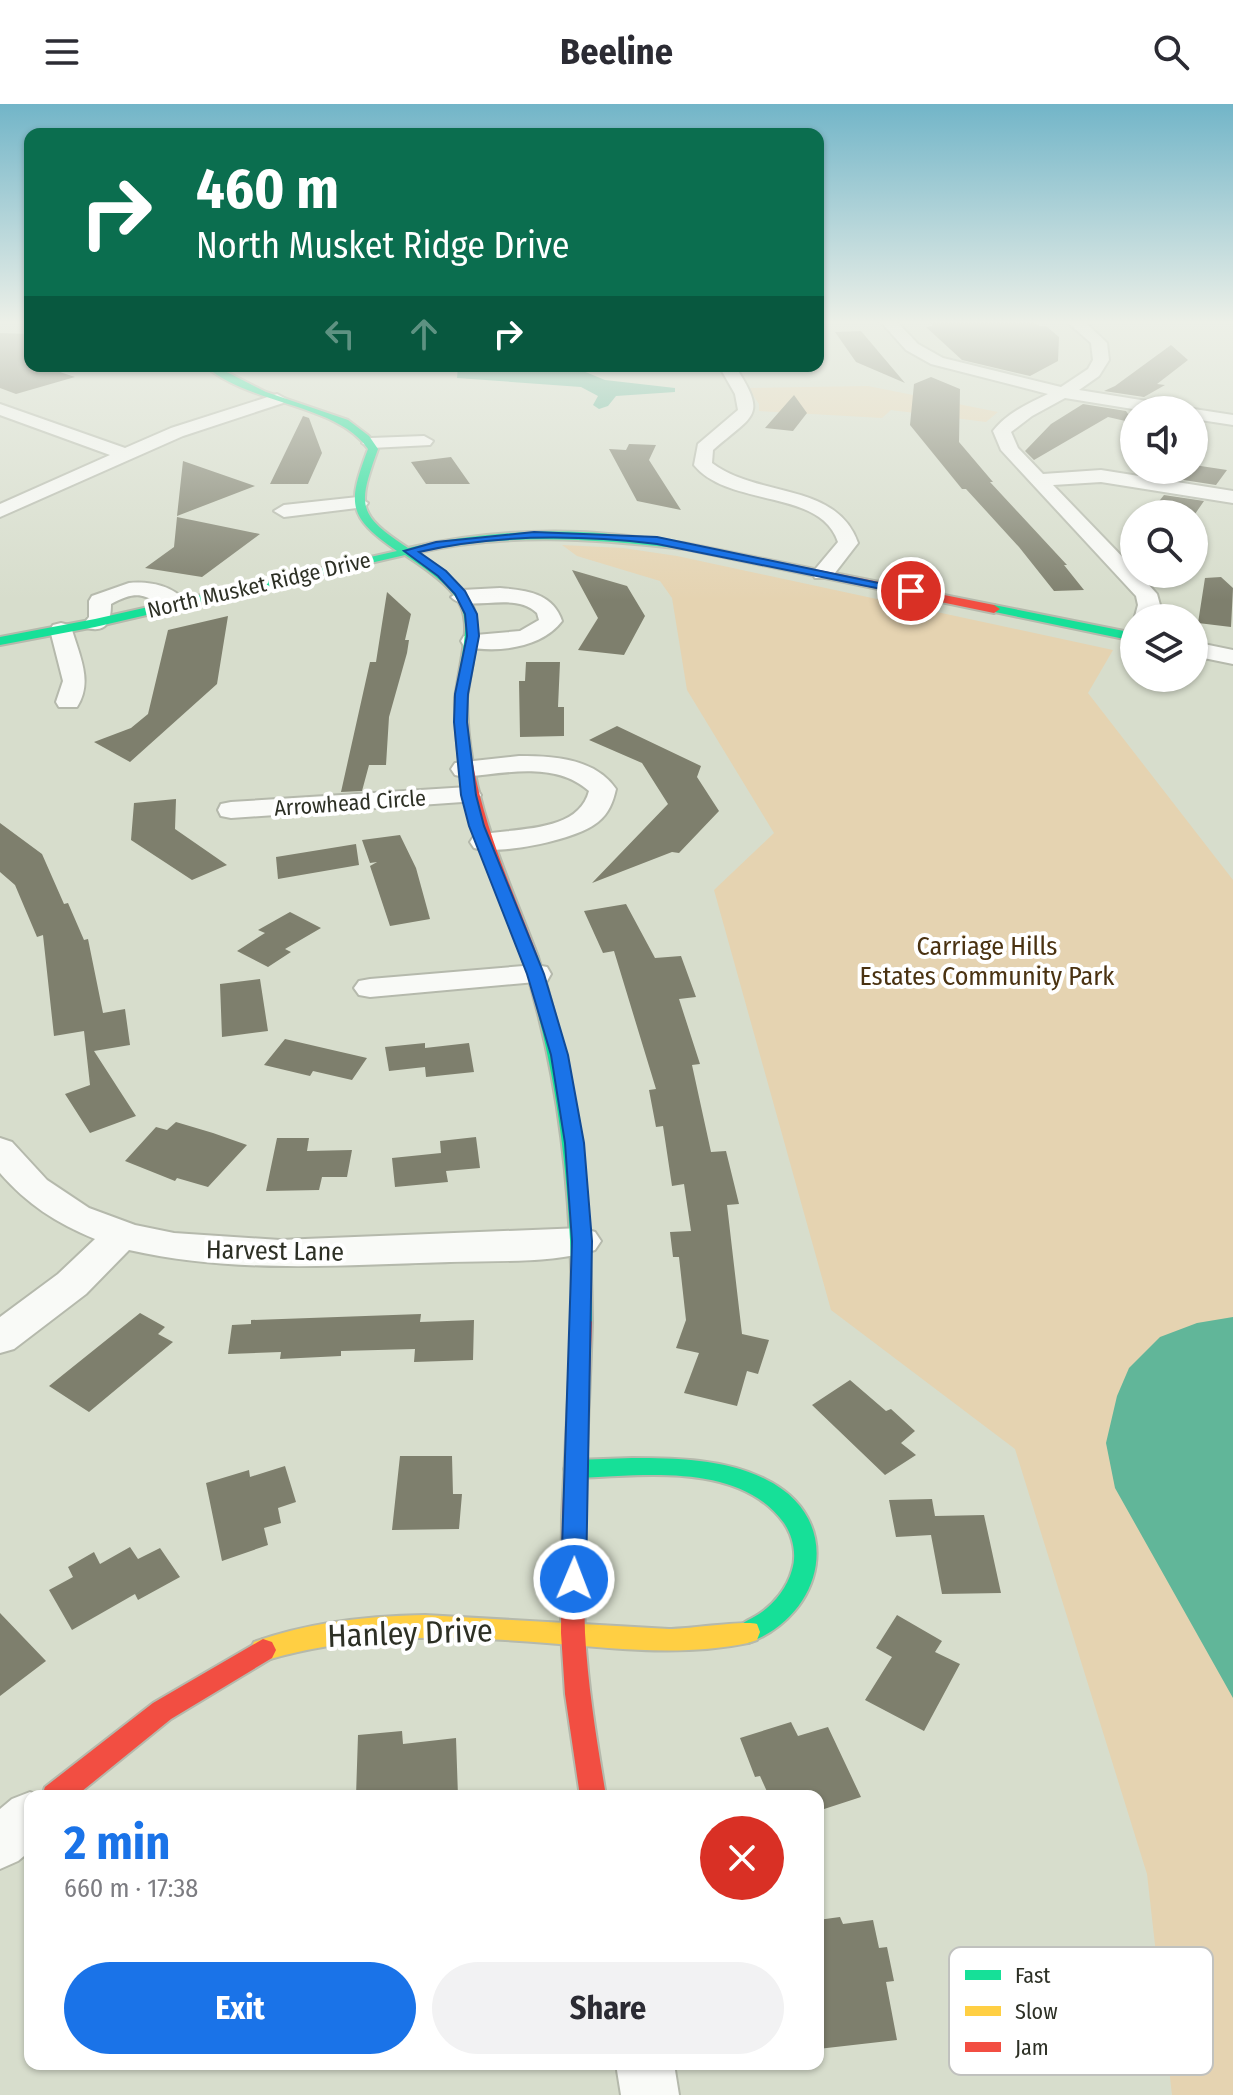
<!DOCTYPE html>
<meta charset="utf-8">
<style>
:root{--surface:#fff;--page:#f2f2f3;--text:#2b2b33;--muted:#7c7c81;--accent:#1a73e8}
body{margin:0;font-family:"Fira Sans Condensed",sans-serif;background:var(--page);color:var(--text);height:100vh;display:flex;flex-direction:column;font-size:30px;white-space:nowrap}
*{box-sizing:border-box;margin:0}
p{font-size:26px;color:var(--muted)}
.icon{flex:none;width:44px;height:44px;fill:none;stroke:currentColor;stroke-width:2;stroke-linecap:round;stroke-linejoin:round}
.map{position:relative;flex:1;overflow:hidden}
.drawer{position:absolute;left:24px;top:1686px;width:800px;height:280px;display:flex;flex-direction:column;background:var(--surface);border-radius:16px;box-shadow:0 2px 6px #0004}
.drawer>*{flex:none}
.guide{position:absolute;left:24px;top:24px;width:800px;height:244px;border-radius:16px;box-shadow:0 2px 6px #0004;background:#0b6e4f;color:#fff;overflow:hidden}
.controls{position:absolute;left:1120px;top:292px;display:grid;gap:16px}
.controls a{display:grid;place-items:center;width:88px;height:88px;border-radius:50%;background:var(--surface);box-shadow:0 2px 6px #0004;font-size:40px}
.pin{position:absolute;display:grid;place-items:center;width:68px;height:68px;color:#fff;margin:-34px;border:4px solid #fff;border-radius:50%;box-shadow:0 2px 8px #0007}
.me{position:absolute;width:88px;margin:-44px;rotate:1deg;stroke-linejoin:round;filter:drop-shadow(0 0 6px #0008)}
.turn{display:flex;align-items:center;gap:28px;height:168px;padding:0 40px;font-size:36px}
.turn .icon{width:104px;height:104px;stroke-width:2.5}
.turn b{display:block;font-size:56px;line-height:68px}
.lanes{display:flex;align-items:center;height:76px;padding:0 40px;background:#0003;justify-content:center;gap:40px;direction:ltr}
.lanes .off{opacity:.35}
.round{display:grid;place-items:center;flex:none;width:84px;height:84px;border-radius:42px;background:var(--page)}
.overview{display:flex;align-items:center;justify-content:space-between;height:136px;padding:0 40px}
h1{font-size:48px;font-weight:700;line-height:60px;color:var(--accent)}
.cta{display:flex;gap:16px;margin-top:auto;padding:16px 40px}
.cta a{flex:1;height:92px;border-radius:48px;background:var(--accent);color:#fff;font-size:32px;font-weight:700;line-height:92px;text-align:center}
.cta a+a{background:var(--page);color:var(--text)}
header{display:flex;justify-content:space-between;align-items:center;height:104px;padding:0 40px;background:var(--surface);font-size:36px;font-weight:700}
.map>svg:first-child{display:block}
.green{fill:#e5d3b1}
.water{fill:#61b699}
.building{fill:#7e7f6d}
.lines{fill:none;stroke-linecap:round;stroke-linejoin:round}
.street-casing{stroke:#b5b9ac;stroke-width:4}
.fast-casing{stroke:#b5b9ac;stroke-width:4}
.slow-casing{stroke:#b5b9ac;stroke-width:4}
.jam-casing{stroke:#b5b9ac;stroke-width:4}
.street{fill:#f9faf7;fill-rule:evenodd}
.fast{fill:#16e098;fill-rule:evenodd}
.slow{fill:#ffcf43;fill-rule:evenodd}
.jam{fill:#f24e42;fill-rule:evenodd}
.route{fill:#1a73e8;stroke:#114b97;stroke-width:2}
.labels{text-anchor:middle;dominant-baseline:central;stroke-width:8;stroke-linejoin:round;paint-order:stroke}
.far-street-label{font-size:22px;fill:#2d3025;stroke:#fff}
.park-label{font-size:26px;fill:#4a3211;stroke:#fff}
.street-label{font-size:26px;fill:#2d3025;stroke:#fff}
.near-street-label{font-size:32px;fill:#2d3025;stroke:#fff}
.key{fill:#fff;stroke:#c0c1be;stroke-width:2}
.key-label{font-size:22px;fill:#2d3025}
</style>
<header><svg class="icon" aria-label="menu" viewBox="0 0 24 24"><path d="M4 6h16M4 12h16M4 18h16"/></svg>Beeline<svg class="icon" aria-label="search" viewBox="0 0 24 24"><circle cx="10" cy="10" r="6"/><path d="M15 15l6 6"/></svg></header>
<div class="map">
<svg width="1233" height="1991" viewBox="0 0 1233 1991">
<rect width="100%" height="100%" fill="#d7ddcc"/>
<path class="green" d="M868 282 998 308 986 318 891 306 882 314 759 307V300L748 284Z
M562 441 623 444 677 452 1113 546 1088 589 1233 776V1991H1172L1147 1770 1015 1345 831 1206 714 786 774 729 687 586 672 494 660 477 577 452Z"/>
<path class="water" d="M458 262H571L605 276 675 284V288L616 292 608 302 599 305 593 301 598 292 581 283 457 274Z
M1233 1213V1594L1115 1384 1106 1339 1117 1292 1129 1264 1160 1233 1197 1219Z"/>
<path class="building" d="M927 217H1033L1039 222H1046L1059 233 1058 257 1030 272 962 256 926 223 933 222Z
M861 227 905 279 856 258 835 228Z
M0 229 30 230V262H42L75 273 16 290 0 284Z
M1171 241 1188 256 1157 280 1165 281 1144 293 1104 287 1115 282Z
M931 273 960 285 959 338 993 378H990L1067 461H1064L1084 486 1054 487 1019 443 966 385H962L910 321 914 280Z
M794 291 807 309 793 327 765 324Z
M1083 300 1126 307 1134 319 1108 313 1034 356 1025 347 1051 320Z
M303 312 309 314 322 349 308 380H270Z
M629 340 656 341 649 356 681 406 637 397 609 345 626 346Z
M451 353 470 380H426L411 358Z
M183 357 255 382 177 412Z
M1194 361 1227 366 1216 381 1177 375 1185 366H1194Z
M1164 391 1204 397 1195 410H1149Z
M177 413 260 430 202 473 145 464 174 443Z
M572 466 627 482 645 512 624 551 578 546 598 514Z
M1221 473 1233 484 1231 523 1198 519 1205 474Z
M387 488 411 510 405 536H409L407 549 389 613 386 661H369L362 687 341 688 370 558H376Z
M228 512 217 580 130 658 94 638 131 624 148 610 168 526Z
M526 558H560L558 603H564V632L520 633 519 577H525Z
M617 622 701 662 697 673 719 707 679 749 672 748 592 779 668 700 642 659 589 636Z
M176 695 175 725 227 761 192 776 131 736 134 699Z
M0 719 42 750 64 800 68 799 84 836 88 835 103 909 125 905 130 941 94 947 136 1012 90 1029 65 990 90 981 84 927 54 932 43 831 37 833 15 781 0 768Z
M400 731 416 764 430 815 390 822 370 762 377 758 370 759 362 736Z
M356 740 359 761 278 775 276 753Z
M626 800 655 854 681 852 696 893 679 895 700 960 692 961 711 1048 726 1047 739 1100 727 1101 742 1230 769 1236 758 1270 747 1267 737 1302 684 1289 699 1249 676 1244 686 1216 679 1153H673L670 1128 691 1127 684 1080 672 1082 663 1022 656 1023 649 986 656 985 614 847 603 849 584 807Z
M290 808 321 824 285 845 291 848 268 863 237 847 265 829 258 826Z
M260 875 268 927 222 933 220 880Z
M285 935 328 945 367 954 352 976 313 967 310 972 264 961Z
M425 939V944L469 939 474 968 426 973 425 963 389 967 385 943Z
M176 1018 213 1029 247 1041 208 1083 177 1074 175 1077 125 1057 156 1023 167 1026Z
M476 1033 480 1064 446 1067 448 1078 395 1083 392 1054 441 1049 440 1037Z
M277 1034H309L307 1047 352 1046 347 1073H322L319 1086 266 1087Z
M140 1209 165 1223 158 1230 173 1238 89 1308 49 1282Z
M421 1210 420 1218 474 1216 473 1256 414 1258 415 1245 341 1247V1252L280 1255 281 1248 228 1250 232 1221 251 1220V1216Z
M850 1276 886 1307 891 1305 915 1327 901 1339 916 1351 885 1371 812 1301Z
M400 1352H452L453 1390H462L459 1425 392 1426Z
M285 1362 296 1398 278 1404 281 1419 264 1424 268 1441 222 1457 206 1379 249 1366 250 1373Z
M932 1395 935 1412 984 1411 1001 1489 942 1490 931 1431 896 1433 889 1396Z
M130 1443 138 1455 160 1444 180 1473 138 1496 135 1490 72 1526 49 1486 73 1473 68 1463 94 1448 100 1460Z
M0 1509 46 1557 0 1592Z
M897 1511 942 1537 935 1548 960 1560 924 1627 865 1596 892 1553 876 1544Z
M791 1618 798 1632 828 1623 861 1693 818 1707V1692H769L760 1672 755 1673 740 1634Z
M402 1627 403 1640 456 1634 458 1692H356L358 1631Z
M840 1813 843 1820 873 1816 879 1844 887 1843 894 1877 886 1878 897 1936 818 1945V1816Z"/>
<g class="lines">
<defs>
<path id="street" d="M880 217H896L918 240 943 254 1061 283 1088 265 1093 256 1091 239 1066 217H1084L1107 239 1109 256 1099 272 1079 286 1178 302 1181 306H1139L1065 294 1032 312 1011 328 1018 344 1043 370 1101 366 1233 387V399L1101 378 1053 381 1134 465V470H1139L1157 490 1160 501 1155 514 1134 516 1138 501 1136 492 1001 346 993 327C1007 309 1027 300 1048 290L931 260 906 246Z
M719 262H735C768 313 754 310 713 346L712 359C758 394 837 378 858 439L831 474H815L812 469 838 438C820 384 729 404 694 361L698 340 738 306 735 290Z
M277 290 286 295 283 299 183 332 0 413V400L110 351 0 311V300L125 344 171 324Z
M1194 305 1233 311V321L1194 315V306H1189Z
M424 332 433 337 430 341 371 344 362 339 371 334Z
M358 393 368 399 365 403 284 413 274 407 284 401Z
M129 479C151 477 174 482 188 500L177 507C148 499 146 480 111 500 111 517 107 529 87 524L84 519 89 513V497L92 492Z
M500 484C526 486 553 489 562 517 542 544 495 550 464 542L461 537 464 532 520 527 539 516 537 509C514 486 466 510 451 493L462 486Z
M61 519 69 521 72 526C80 553 93 578 77 603H59L56 598 63 577 50 526 53 521Z
M1194 538 1233 546V560L1194 552Z
M519 652C553 652 595 654 616 685 613 698 609 709 598 718 576 736 502 751 474 744L470 738 474 732C510 723 578 731 589 687 556 657 505 669 464 673L455 671 451 665 455 659Z
M468 683 477 685 481 691 477 697 231 714 221 712 218 706 221 700 231 698Z
M536 861 547 863 551 870 547 877 370 893 359 891 354 884 359 877 370 875Z
M0 1034 12 1038 47 1076 89 1104 135 1121 174 1129 280 1136 582 1124 595 1128 601 1137 595 1146C550 1160 497 1156 450 1158 342 1161 235 1170 129 1146L86 1190 14 1245 0 1249V1213L58 1170 95 1135C56 1119 27 1100 0 1069Z
M30 1688 40 1692H30V1747L18 1757 0 1765V1705L12 1695Z
M616 1960H674L679 1991H621Z"/>
<path id="fast" d="M205 262H215L266 288 348 316 369 332 378 345C358 401 356 410 408 444 463 431 523 426 580 428 614 429 650 435 684 439L689 442 684 445C593 435 506 428 416 449 494 499 479 513 467 594L461 598 455 594C467 512 483 502 405 451L95 523 0 541V533L95 515 397 447C346 412 348 399 368 345 338 300 250 301 205 262Z
M994 501 1134 529V537L990 507V503Z
M530 848 538 853C577 973 591 1092 592 1218L589 1223 582 1226 575 1223 572 1218C572 1093 560 973 522 853Z
M632 1354C676 1354 725 1355 765 1375 846 1414 825 1511 748 1539L739 1536 736 1528C740 1518 750 1516 759 1510 774 1500 787 1484 792 1466 797 1451 793 1432 784 1419 739 1357 642 1372 575 1374L567 1372 564 1365 567 1358 575 1356Z"/>
<path id="slow" d="M425 1511 669 1525C689 1525 745 1516 757 1520L760 1528 757 1536 748 1539C681 1553 614 1544 547 1539 450 1531 357 1529 263 1557L254 1554 250 1546 254 1538C309 1518 367 1512 425 1511Z"/>
<path id="jam" d="M684 439 994 501 1000 505 994 509 680 444 679 442Z
M461 590 467 594C467 690 505 766 538 853L536 856 530 858 522 853C490 765 453 690 455 594Z
M582 1210 589 1213 592 1218C589 1322 581 1425 585 1529 588 1584 597 1638 606 1692H580L565 1590 561 1529 562 1412 572 1218 575 1213Z
M263 1535 272 1538 276 1546 272 1554 171 1615 76 1692H42L45 1683 153 1599Z"/>
</defs>
<use href="#street" class="street-casing"/>
<use href="#fast" class="fast-casing"/>
<use href="#slow" class="slow-casing"/>
<use href="#jam" class="jam-casing"/>
<use href="#street" class="street"/>
<use href="#fast" class="fast"/>
<use href="#slow" class="slow"/>
<use href="#jam" class="jam"/>
</g>
<linearGradient id="sky" x2="0" y2="1"><stop stop-color="#72b5c8"/><stop offset="0.44" stop-color="#edf0e8"/><stop offset="1" stop-color="#edf0e8" stop-opacity="0"/></linearGradient>
<rect width="1233" height="496" fill="url(#sky)"/>
<path class="route" d="M534 428 657 433 917 487 911 491 657 440C580 431 495 430 419 448L446 467 465 487 477 510 479 532 468 590 467 618 476 691 484 722 544 870 568 951 584 1039 592 1137 586 1475 582 1482 574 1485 565 1482 561 1475 572 1137 565 1039 551 951 527 870 469 722 461 691 454 618 455 590 467 532 465 510 455 490 438 472 404 447 436 438Z"/>
<g class="labels">
<g class="far-street-label">
<text transform="translate(259 481) rotate(-13)">North Musket Ridge Drive</text>
<text transform="translate(350 699) rotate(-4)">Arrowhead Circle</text>
</g>
<g class="park-label">
<text x="987" y="842">Carriage Hills<tspan x="987" dy="30">Estates Community Park</tspan></text>
</g>
<g class="street-label">
<text transform="translate(275 1147) rotate(1)">Harvest Lane</text>
</g>
<g class="near-street-label">
<text transform="translate(410 1529) rotate(-2)">Hanley Drive</text>
</g>
</g>
<rect x="949" y="1843" width="264" height="128" rx="12" class="key"/>
<rect x="965" y="1866" width="36" height="10" fill="#16e098"/>
<rect x="965" y="1902" width="36" height="10" fill="#ffcf43"/>
<rect x="965" y="1938" width="36" height="10" fill="#f24e42"/>
<g class="key-label">
<text x="1015" y="1879">Fast</text>
<text x="1015" y="1915">Slow</text>
<text x="1015" y="1951">Jam</text>
</g>
</svg>
<div class="controls">
<a><svg class="icon" aria-label="sound" viewBox="0 0 24 24"><path d="M4 9h4l5-4v14l-5-4H4zM17 9q2 3 0 6"/></svg></a>
<a><svg class="icon" aria-label="search" viewBox="0 0 24 24"><circle cx="10" cy="10" r="6"/><path d="M15 15l6 6"/></svg></a>
<a><svg class="icon" aria-label="layers" viewBox="0 0 24 24"><path d="M12 4l9 5-9 5-9-5zM3 14l9 5 9-5"/></svg></a>
</div>
<div class="pin" style="left:911px;top:487px;background:#d93025"><svg class="icon" aria-label="arrive" viewBox="0 0 24 24"><path d="M6 21V4h12l-3 4 3 4H6"/></svg></div>
<svg class="me" style="left:574px;top:1475px" viewBox="-20 -20 40 40"><circle r="17" fill="#1a73e8" stroke="#fff" stroke-width="3"/><path d="M0-11L8 9 0 5-8 9z" fill="#fff"/></svg>
<div class="guide">
<div class="turn"><svg class="icon" aria-label="right" viewBox="0 0 24 24"><path d="M7 20v-9h11M14 6l5 5-5 5"/></svg><div><b>460 m</b>North Musket Ridge Drive</div></div>
<div class="lanes"><svg class="icon off" aria-label="left" viewBox="0 0 24 24"><path d="M17 20v-9H6M10 6l-5 5 5 5"/></svg><svg class="icon off" aria-label="ahead" viewBox="0 0 24 24"><path d="M12 20V5M6 11l6-6 6 6"/></svg><svg class="icon" aria-label="right" viewBox="0 0 24 24"><path d="M7 20v-9h11M14 6l5 5-5 5"/></svg></div>
</div>
<section class="drawer">
<div class="overview"><div><h1>2 min</h1><p>660 m · 17:38</p></div><a class="round" style="background:#d93025;color:#fff"><svg class="icon" aria-label="close" viewBox="0 0 24 24"><path d="M6 6l12 12M18 6L6 18"/></svg></a></div>
<div class="cta"><a>Exit</a><a>Share</a></div>
</section>
</div>
